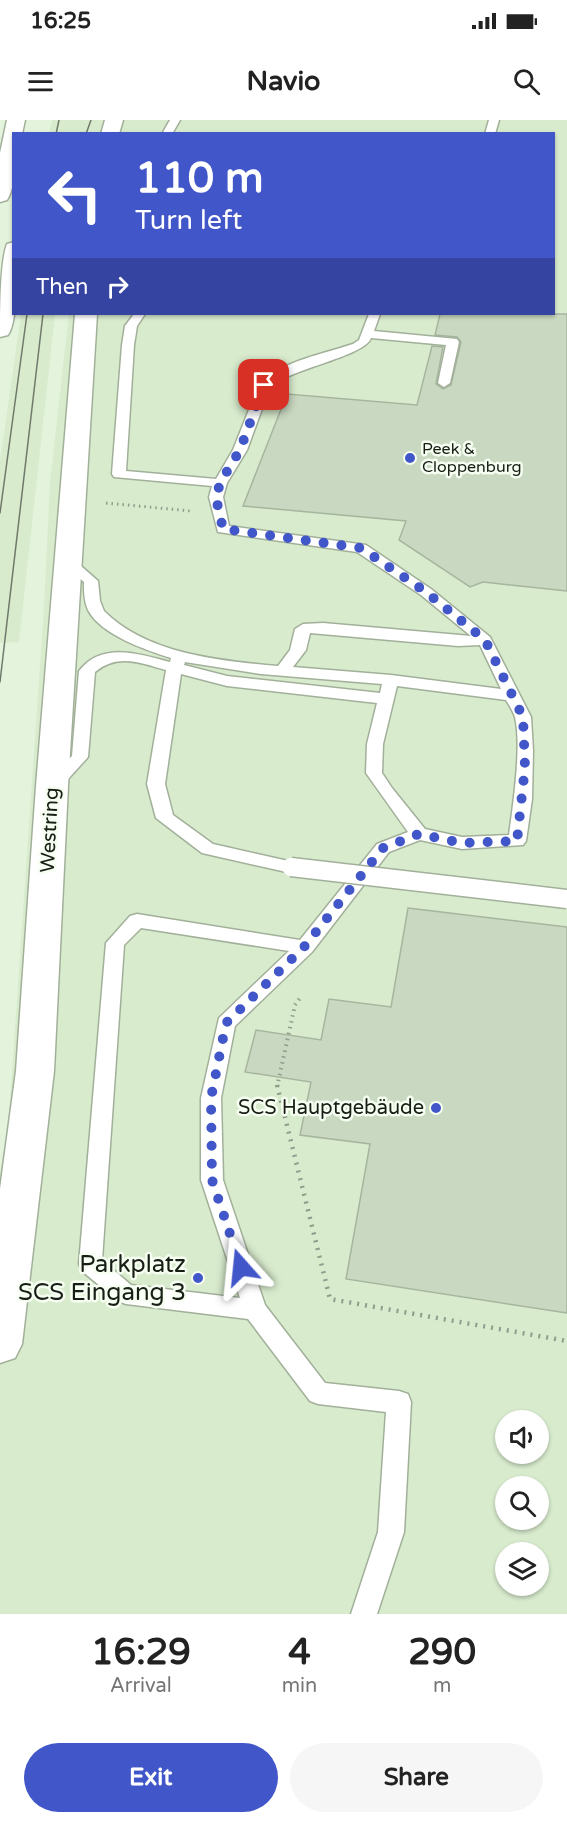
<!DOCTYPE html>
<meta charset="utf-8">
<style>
:root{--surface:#fff;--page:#f6f6f6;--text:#222;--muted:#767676;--accent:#4156c9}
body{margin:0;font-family:"Varela Round",sans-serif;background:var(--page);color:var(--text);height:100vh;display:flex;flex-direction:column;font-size:22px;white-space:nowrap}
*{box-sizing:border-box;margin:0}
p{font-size:20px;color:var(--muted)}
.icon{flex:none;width:33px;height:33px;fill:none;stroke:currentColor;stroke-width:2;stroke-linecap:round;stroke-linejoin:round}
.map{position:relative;height:1494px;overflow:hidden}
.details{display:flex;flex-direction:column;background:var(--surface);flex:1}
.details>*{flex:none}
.banner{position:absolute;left:12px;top:12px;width:543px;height:183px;border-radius:0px;box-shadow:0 2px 4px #0004;background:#4156c9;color:#fff;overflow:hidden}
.fabs{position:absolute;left:495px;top:1290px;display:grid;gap:12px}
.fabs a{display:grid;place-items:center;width:54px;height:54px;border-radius:50%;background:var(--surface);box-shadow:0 2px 4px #0004;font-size:30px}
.pin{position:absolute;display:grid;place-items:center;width:51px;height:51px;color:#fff;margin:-26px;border-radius:12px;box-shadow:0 3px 9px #0006}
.me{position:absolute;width:66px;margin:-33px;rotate:342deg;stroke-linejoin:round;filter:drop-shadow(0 0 4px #0008)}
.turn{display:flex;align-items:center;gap:21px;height:126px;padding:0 24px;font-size:27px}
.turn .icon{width:78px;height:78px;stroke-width:2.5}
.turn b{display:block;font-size:42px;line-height:51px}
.then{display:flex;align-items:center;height:57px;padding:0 24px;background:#0003;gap:12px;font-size:22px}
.eta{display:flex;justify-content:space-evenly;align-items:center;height:102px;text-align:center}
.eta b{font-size:36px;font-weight:700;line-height:42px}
.primary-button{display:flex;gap:12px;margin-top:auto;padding:12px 24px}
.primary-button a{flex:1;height:69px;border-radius:36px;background:var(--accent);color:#fff;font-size:24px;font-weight:700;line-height:69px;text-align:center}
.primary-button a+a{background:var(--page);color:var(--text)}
.status{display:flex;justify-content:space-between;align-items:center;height:42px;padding:0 30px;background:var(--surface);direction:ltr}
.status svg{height:16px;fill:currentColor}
header{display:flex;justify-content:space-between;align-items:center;height:78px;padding:0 24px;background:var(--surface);font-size:27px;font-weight:700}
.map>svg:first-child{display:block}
.built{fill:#d8ebcd;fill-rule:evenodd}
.building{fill:#c9d8c1;stroke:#a7b59f;stroke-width:1.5}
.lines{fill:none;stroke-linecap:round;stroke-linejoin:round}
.service-casing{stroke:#a2b09a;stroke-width:3}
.minor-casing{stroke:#a2b09a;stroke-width:3}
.primary-casing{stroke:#a2b09a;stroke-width:3}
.path-far2{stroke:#919d8c;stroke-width:3;stroke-dasharray:1.5 4;stroke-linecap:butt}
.path-far1{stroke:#919d8c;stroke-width:4;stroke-dasharray:1.5 4.5;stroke-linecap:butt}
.path{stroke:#919d8c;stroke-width:4.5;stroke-dasharray:2 6;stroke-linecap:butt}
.service{fill:#fff;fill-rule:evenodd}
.minor{fill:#fff;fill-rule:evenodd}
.primary{fill:#fff;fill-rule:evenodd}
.tram{stroke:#707a6c;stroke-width:1.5}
.service-bridge-casing{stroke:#a2b09a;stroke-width:21;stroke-linecap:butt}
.service-bridge{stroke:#fff;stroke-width:18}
.route{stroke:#4156c9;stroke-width:10;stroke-dasharray:0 18}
.poi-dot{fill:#4156c9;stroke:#f5fef0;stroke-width:2}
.labels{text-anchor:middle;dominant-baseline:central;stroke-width:5;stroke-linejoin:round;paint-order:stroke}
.far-poi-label{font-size:16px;fill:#171d15;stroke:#f5fef0;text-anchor:start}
.street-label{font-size:20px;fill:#171d15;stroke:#f5fef0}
.poi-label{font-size:20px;fill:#171d15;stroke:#f5fef0;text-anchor:end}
.near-poi-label{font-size:24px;fill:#171d15;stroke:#f5fef0;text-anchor:end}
</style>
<div class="status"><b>16:25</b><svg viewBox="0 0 49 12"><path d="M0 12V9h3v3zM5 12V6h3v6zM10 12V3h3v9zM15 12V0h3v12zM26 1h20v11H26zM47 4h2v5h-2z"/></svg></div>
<header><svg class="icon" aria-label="menu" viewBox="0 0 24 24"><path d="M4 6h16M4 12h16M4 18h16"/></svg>Navio<svg class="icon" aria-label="search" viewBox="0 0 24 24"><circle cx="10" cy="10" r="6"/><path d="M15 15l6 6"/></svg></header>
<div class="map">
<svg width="567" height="1494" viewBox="0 0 567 1494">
<rect width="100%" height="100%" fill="#e4f3dc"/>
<path class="built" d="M52 0H567V1494H0V1053L8 1010 44 488 50 363 69 194H554V14L49 13ZM506 1300H538V1334H506ZM506 1366H538V1400H506ZM506 1432H538V1466H506Z
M21 194H55L19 522 0 523V341Z"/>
<path class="building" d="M440 194H567V471L483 462 470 467 399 420 406 401 243 386 287 274 417 285 432 226 443 227 436 264 443 269 451 265 461 222 457 217 435 215Z
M408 788 567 807V1193L346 1159 370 1024 300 1015 311 962 245 952 256 910 321 920 329 879 391 887Z"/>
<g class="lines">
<defs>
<path id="service" d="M170 0H180L172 14H162Z
M489 0H499L495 14H485Z
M134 194H145L137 206 134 225 126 351 216 359 233 330 260 262C284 241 323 234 353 224L359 220 369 194H380L374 211 457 219 459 222 450 263 444 267 438 263 446 225 371 218C365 236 290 249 270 267L247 330 227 363 223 377 229 406 366 425 431 469 490 517 531 597 533 631 532 679 526 721 523 725 462 729 420 720 389 732 312 832 235 906 221 978 223 1060 265 1185 325 1263 399 1271 408 1274 411 1282 404 1412 377 1494H351L378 1412 386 1292 318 1284 310 1281 248 1199 126 1184 118 1181 82 1151 79 1144 106 823 130 796 137 794 300 820 377 724 408 712 366 653 367 624 377 583 227 566 181 554 165 664 173 695 213 724 297 743 300 747 297 751 291 753 202 733 156 698 147 664 166 550C140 543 118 533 95 552L88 637 59 669H47L44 665 47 661 72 636 79 551C102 521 139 534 170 542L171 538C146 530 101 515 88 490 84 481 84 472 84 462L61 442 68 438 73 439 98 461 100 481 104 491C147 534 220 541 278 546L290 530 295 509 303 504 323 503 471 516 421 475 357 432 218 412 209 377 212 366 114 357 112 354 122 225 125 206ZM310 513 458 526 480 525 501 569 391 555 293 547 306 530ZM185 542 261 554 382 564 380 573 227 556 184 545ZM397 566 506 580C509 585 513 591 515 597 522 626 513 685 509 715L462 717 425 709 392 668 382 653 383 624ZM141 808 289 831 219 898 201 978V1060L240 1178 131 1165 102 1140 124 825Z"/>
<path id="minor" d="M105 0H123L119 14H101Z
M75 194H97L68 666 54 951 22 1224 15 1238 0 1243V1069L16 951 36 666Z"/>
<path id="primary" d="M7 0H25L22 14H14C14 33 18 63 7 80L0 82V33Z
M14 122C14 144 20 197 8 215L0 217C0 193 0 142 7 124Z"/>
</defs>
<use href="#service" class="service-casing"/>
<use href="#minor" class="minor-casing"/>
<use href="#primary" class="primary-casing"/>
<path class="path-far2" d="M106 383 191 391"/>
<path class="path-far1" d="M277 967 295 885 300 878"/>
<path class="path" d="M277 965 330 1179 567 1221"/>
<use href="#service" class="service"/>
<use href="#minor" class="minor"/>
<use href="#primary" class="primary"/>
<path class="tram" d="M56 14 59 0
M86 14 91 0
M0 393 27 194
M0 562 43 194"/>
<defs>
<path id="service-bridge" d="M291 747 567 779"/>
</defs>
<use href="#service-bridge" class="service-bridge-casing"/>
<use href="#service-bridge" class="service-bridge"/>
</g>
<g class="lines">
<path class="route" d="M241 1147 212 1060 211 978 226 903 304 827 383 728 419 714 462 723 517 721 525 647 523 597 485 520 426 472 361 428 223 409 216 378 220 363 240 330 264 265"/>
</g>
<g class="poi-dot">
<circle cx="410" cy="338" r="6"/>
<circle cx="436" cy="988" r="6"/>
<circle cx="198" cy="1158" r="6"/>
</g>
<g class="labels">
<g class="far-poi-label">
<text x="422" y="329">Peek &amp;<tspan x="422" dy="18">Cloppenburg</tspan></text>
</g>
<g class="street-label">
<text transform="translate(50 710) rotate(-87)">Westring</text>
</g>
<g class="poi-label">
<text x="424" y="988">SCS Hauptgebäude</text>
</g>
<g class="near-poi-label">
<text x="186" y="1144">Parkplatz<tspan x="186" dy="28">SCS Eingang 3</tspan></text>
</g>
</g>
</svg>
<div class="fabs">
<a><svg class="icon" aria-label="sound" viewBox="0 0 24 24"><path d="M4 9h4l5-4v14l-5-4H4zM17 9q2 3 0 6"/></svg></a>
<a><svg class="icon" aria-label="search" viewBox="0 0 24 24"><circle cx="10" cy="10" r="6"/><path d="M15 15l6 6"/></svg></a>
<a><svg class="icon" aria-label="layers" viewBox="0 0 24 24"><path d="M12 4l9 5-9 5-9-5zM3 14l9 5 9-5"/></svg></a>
</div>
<div class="pin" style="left:264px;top:265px;background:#d93025"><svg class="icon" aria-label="arrive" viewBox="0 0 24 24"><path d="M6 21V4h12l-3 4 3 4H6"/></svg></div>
<svg class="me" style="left:241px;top:1147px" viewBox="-20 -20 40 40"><path d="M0-17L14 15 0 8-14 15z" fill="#4156c9" stroke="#fff" stroke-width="4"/></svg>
<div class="banner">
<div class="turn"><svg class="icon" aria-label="left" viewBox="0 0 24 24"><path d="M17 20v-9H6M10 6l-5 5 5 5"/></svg><div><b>110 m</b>Turn left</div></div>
<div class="then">Then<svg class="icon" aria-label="right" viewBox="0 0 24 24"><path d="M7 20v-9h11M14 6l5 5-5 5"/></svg></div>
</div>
</div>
<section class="details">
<div class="eta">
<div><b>16:29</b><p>Arrival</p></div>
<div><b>4</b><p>min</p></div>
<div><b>290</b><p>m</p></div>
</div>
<div class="primary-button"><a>Exit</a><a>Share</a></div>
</section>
